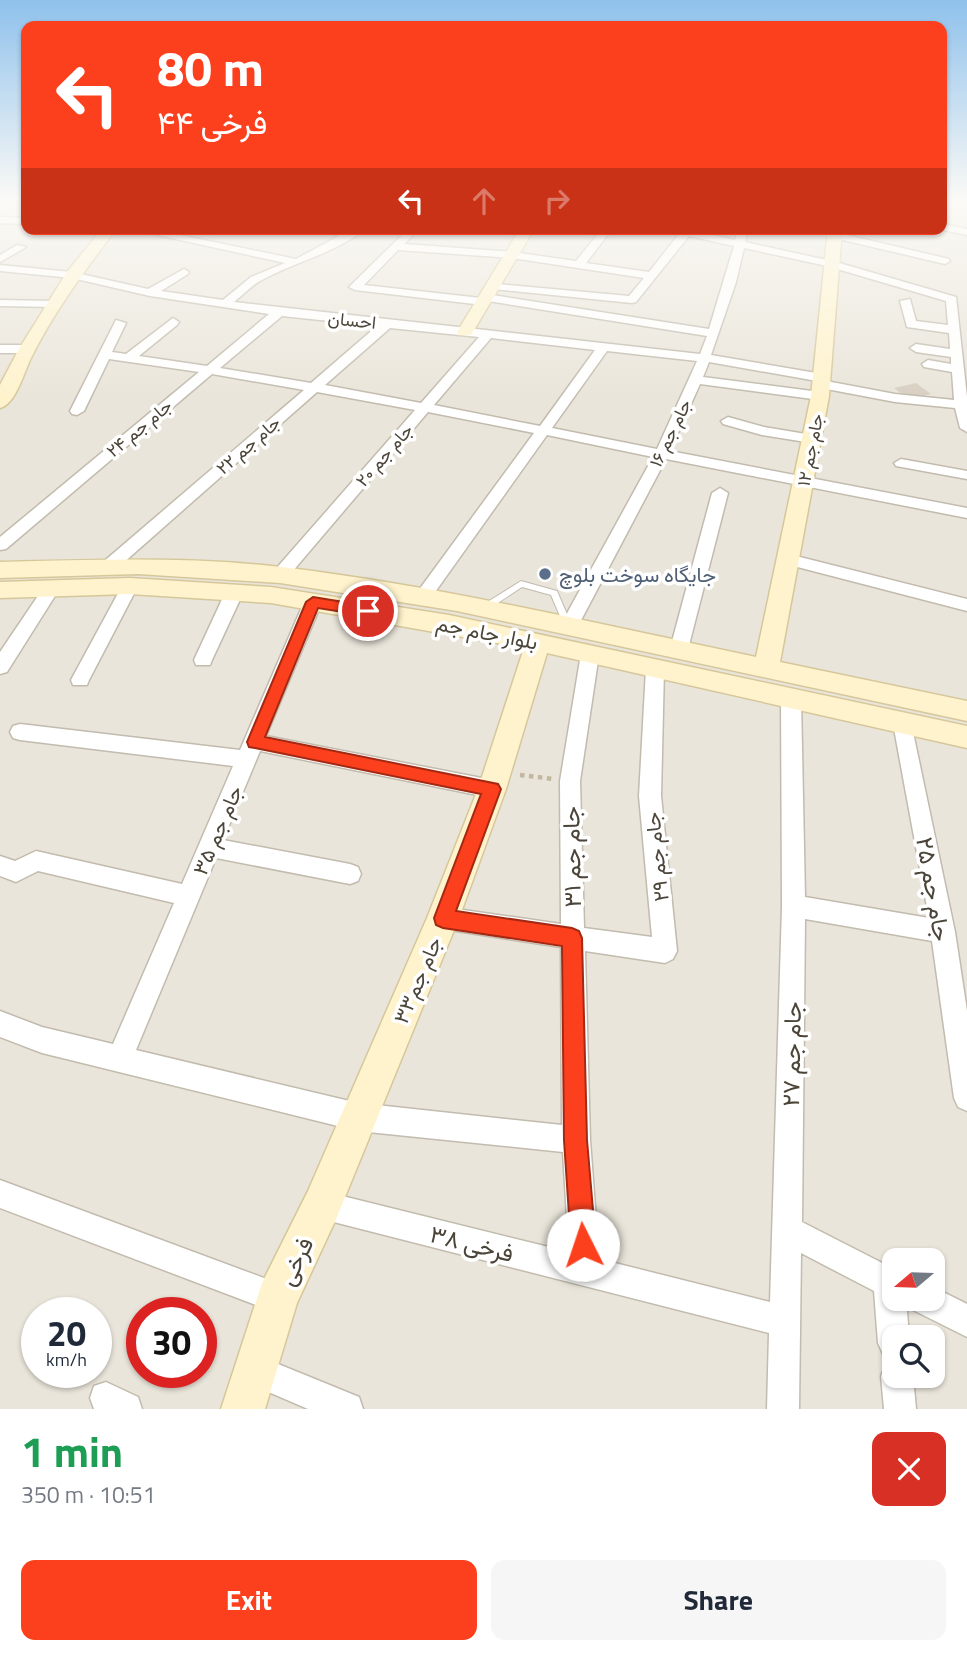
<!DOCTYPE html>
<meta charset="utf-8">
<style>
:root{--surface:#fff;--page:#f6f6f7;--text:#1f2937;--muted:#747a83;--accent:#fc3f1d}
body{margin:0;font-family:"Titillium Web",Vazirmatn,sans-serif;background:var(--page);color:var(--text);height:100vh;display:flex;flex-direction:column;font-size:26px;white-space:nowrap}
*{box-sizing:border-box;margin:0}
p{font-size:23px;color:var(--muted)}
.icon{flex:none;width:38px;height:38px;fill:none;stroke:currentColor;stroke-width:2;stroke-linecap:round;stroke-linejoin:round}
.map{position:relative;height:1409px;overflow:hidden}
.drawer{display:flex;flex-direction:column;background:var(--surface);flex:1}
.drawer>*{flex:none}
.top-card{position:absolute;left:21px;top:21px;width:926px;height:214px;border-radius:14px;box-shadow:0 2px 5px #0004;background:#fc3f1d;color:#fff;overflow:hidden}
.needle{width:46px;rotate:251deg}
.buttons{position:absolute;left:882px;top:1248px;display:grid;gap:14px}
.buttons a{display:grid;place-items:center;width:63px;height:63px;border-radius:14px;background:var(--surface);box-shadow:0 2px 5px #0004;font-size:35px}
.speed{position:absolute;left:21px;top:1297px;display:flex;gap:14px;font-size:35px;font-weight:700;text-align:center}
.speed>*{display:grid;place-content:center;width:91px;height:91px;border-radius:50%;background:var(--surface);box-shadow:0 2px 5px #0004;line-height:1}
.speed small{font-size:18px;font-weight:400}
.speed .limit{border:10px solid #d22;background:#fff;color:#111}
.pin{position:absolute;display:grid;place-items:center;width:60px;height:60px;color:#fff;margin:-30px;border:4px solid #fff;border-radius:50%;box-shadow:0 2px 7px #0007}
.me{position:absolute;width:77px;margin:-38px;rotate:356deg;stroke-linejoin:round;filter:drop-shadow(0 0 5px #0008)}
.turn{display:flex;align-items:center;gap:24px;height:147px;padding:0 21px;font-size:32px}
.turn .icon{width:91px;height:91px;stroke-width:2.5}
.turn b{display:block;font-size:49px;line-height:60px}
.lanes{display:flex;align-items:center;height:66px;padding:0 21px;background:#0003;justify-content:center;gap:35px;direction:ltr}
.lanes .off{opacity:.35}
.round{display:grid;place-items:center;flex:none;width:74px;height:74px;border-radius:14px;background:var(--page)}
.overview{display:flex;align-items:center;justify-content:space-between;height:119px;padding:0 21px}
h1{font-size:42px;font-weight:700;line-height:52px;color:#1e9e55}
.primary-button{display:flex;gap:14px;margin-top:auto;padding:14px 21px}
.primary-button a{flex:1;height:80px;border-radius:14px;background:var(--accent);color:#fff;font-size:28px;font-weight:700;line-height:80px;text-align:center}
.primary-button a+a{background:var(--page);color:var(--text)}
.map>svg:first-child{display:block}
.residential{fill:#eae5da;fill-rule:evenodd}
.building{fill:#d8cfc1}
.lines{fill:none;stroke-linecap:round;stroke-linejoin:round}
.lane-casing{stroke:#c2bbae;stroke-width:2}
.street-casing{stroke:#c2bbae;stroke-width:3}
.secondary-casing{stroke:#d6c79b;stroke-width:3}
.path{stroke:#c4b79f;stroke-width:4.5;stroke-dasharray:4.5 4.5;stroke-linecap:butt}
.lane{fill:#fff;fill-rule:evenodd}
.street{fill:#fff;fill-rule:evenodd}
.secondary{fill:#fff3cd;fill-rule:evenodd}
.route{fill:#fc3f1d;stroke:#a42913;stroke-width:2}
.service-dot{fill:#5c6f8a;stroke:#fff;stroke-width:2.5}
.labels{text-anchor:middle;dominant-baseline:central;stroke-width:7;stroke-linejoin:round;paint-order:stroke}
.far-street-label{font-size:18px;fill:#4b4439;stroke:#fff}
.service-label{font-size:21px;fill:#4e5e75;stroke:#fff;text-anchor:start}
.street-label{font-size:21px;fill:#4b4439;stroke:#fff}
.near-street-label{font-size:24px;fill:#4b4439;stroke:#fff}
</style>
<div class="map">
<svg width="967" height="1409" viewBox="0 0 967 1409">
<rect width="100%" height="100%" fill="#f6f3ec"/>
<path class="residential" d="M0 201H26V229H942V201H967V1409H0ZM894 1260H933V1298H894ZM37 1312H96V1372H37ZM142 1312H201V1372H142ZM894 1337H933V1376H894Z"/>
<path class="building" d="M916 383 931 394 909 399 894 388Z"/>
<g class="lines">
<defs>
<path id="lane" d="M521 581 557 591 572 626 571 628H565L551 595 522 587 487 610H481L480 608 481 606Z"/>
<path id="street" d="M0 217 26 218V224L0 223Z
M942 224 967 229V235L939 229H942Z
M130 229H151L296 259 339 236 318 229 347 232 365 229C336 253 294 262 260 281 251 286 243 295 234 302L700 354 707 336 488 301 487 304 483 305 355 290 349 287 408 229H419L404 244 512 252 576 261 602 229H612L586 263 649 272 679 234 663 229H683L735 240 738 229H748L745 242 836 262 956 297 967 397V432L960 428 955 408 895 402 816 387 814 384 817 381 709 362 703 377 820 392 827 396 820 400 700 384 670 451 967 508V518L666 459 578 626 575 630H563L560 626 653 457 547 435 428 602H416L413 598 416 594 534 433 428 412 286 579 280 581 272 575 274 571 415 410 317 392 114 571H102L100 567 102 563 304 390 212 374 6 549 0 550V537L199 372 109 359 84 411 77 415 72 414 70 411 116 320 126 323 112 352 126 354 173 318 179 322 177 325 139 356 207 366 269 314 150 296 72 278 0 271V265L72 272 148 289 184 269 189 272 188 274 161 291 223 300 251 277 285 263ZM689 236 734 246 709 329 486 294 482 295 481 298 364 285 398 250 512 258 644 278 629 296 497 284 491 287 493 289 632 303 636 302ZM744 248 827 266 946 301 948 325 916 321 910 299 900 301 907 327 949 333 950 349 916 344 910 348 916 352 951 357V364L928 360 922 364 924 367 952 372 954 400 895 394 826 381 828 378 822 374 711 355 736 282ZM282 316 377 326 311 383 220 368ZM390 328 479 337 421 403 325 385ZM491 338 595 350 540 426 434 405ZM607 351 697 361 657 449 552 428Z
M484 229H519L530 233 525 236Z
M834 232 949 259 950 261 945 264 830 237V233Z
M17 245 26 247 0 262V255Z
M0 300 54 301 60 304 54 307 0 306Z
M0 345H27L33 349 27 353H0Z
M728 417 764 427 812 435 819 439 812 443 762 435 723 424 721 421Z
M901 459 967 471V479L896 466 894 463Z
M720 488 728 493 688 649 685 654H673L670 649 712 493Z
M788 554 967 599V611L782 563 780 559 782 555Z
M130 580 138 586 89 680 87 685H73L71 680 122 586Z
M52 582 60 588 7 672 0 674V652L46 584Z
M234 587 243 593 212 660 210 665H196L194 660 225 593Z
M313 596 322 602 266 736 492 780 499 783 502 789 499 795 492 798 260 751 223 840 350 864 358 867 361 874 358 881 350 884 216 858 136 1050 358 1103 562 1125 561 947 443 929 435 926 431 918 435 910 443 907 561 924 560 781 581 654 584 649H596L599 654 580 781 584 928 652 937 639 796 646 669 648 664H662L664 669 661 796 677 951 673 959 665 963 585 951 590 1140 599 1259 770 1302 782 906 781 698 784 693 791 691 798 693 801 698 805 897 929 918 893 723 896 718 903 715 910 718 955 932 967 1011V1111L958 1107 954 1098 932 941 805 919 802 1222 894 1269V1298H906L909 1337H894V1359L883 1354 878 1343 874 1291 801 1253 799 1409H767L769 1333 322 1219 312 1215 308 1205 312 1195 322 1191 569 1252 563 1152 358 1131 42 1053 0 1037V1011L42 1027 113 1044 174 903 38 871 16 882 0 876V856L15 861 36 851 182 884 233 766 20 740 13 738 10 732 13 726 20 724 240 750 304 602Z
M0 1180 288 1287 292 1298 288 1309 277 1313 0 1208Z
M933 1287 967 1304V1337L911 1309 907 1298H933Z
M256 1355 359 1397 363 1409H308L245 1382 240 1371 245 1360Z
M894 1361V1376H913L916 1409H884L881 1376 886 1365Z
M106 1382 138 1397 142 1409H94L90 1398 94 1386Z"/>
<path id="secondary" d="M102 229H116C84 272 54 311 30 360 24 373 15 405 0 408V385L19 349 67 272Z
M520 229H534L471 335H459L457 332Z
M828 229H842L829 396 780 662 967 701V721L457 611 280 583 138 574 0 578V562C94 560 188 556 281 567 441 586 598 624 756 657L811 396Z
M130 578 271 587 449 615 967 726V748L547 653 506 789 459 918 336 1219 297 1303 265 1409H221L262 1283 308 1191 427 918 478 789 524 648 271 603 130 594 0 598V582Z"/>
</defs>
<use href="#lane" class="lane-casing"/>
<use href="#street" class="street-casing"/>
<use href="#secondary" class="secondary-casing"/>
<path class="path" d="M520 775 554 779"/>
<use href="#lane" class="lane"/>
<use href="#street" class="street"/>
<use href="#secondary" class="secondary"/>
</g>
<linearGradient id="sky" x2="0" y2="1"><stop stop-color="#8fc1ec"/><stop offset="0.5" stop-color="#fbfaf6"/><stop offset="1" stop-color="#fbfaf6" stop-opacity="0"/></linearGradient>
<rect width="967" height="399" fill="url(#sky)"/>
<path class="route" d="M313 597 368 606 375 611 368 616 318 608 265 737 498 784 501 789 456 911 572 928 579 931 582 938 587 1140 596 1245 592 1254 583 1258 575 1254 571 1245 564 1140 562 946 443 928 436 925 434 918 481 794 255 748 249 747 247 742 306 602Z"/>
<circle class="service-dot" cx="545" cy="574" r="7"/>
<g class="labels">
<g class="far-street-label">
<text transform="translate(352 320) rotate(6)">احسان</text>
<text transform="translate(139 428) rotate(-40)">جام جم ۲۴</text>
<text transform="translate(670 433) rotate(-64)">جام جم ۱۶</text>
<text transform="translate(248 445) rotate(-41)">جام جم ۲۲</text>
<text transform="translate(810 450) rotate(-79)">جام جم ۱۲</text>
<text transform="translate(384 455) rotate(-49)">جام جم ۲۰</text>
</g>
<g class="service-label">
<text x="559" y="574">جایگاه سوخت بلوچ</text>
</g>
<g class="street-label">
<text transform="translate(487 632) rotate(11)">بلوار جام جم</text>
<text transform="translate(217 830) rotate(-67)">جام جم ۳۵</text>
<text transform="translate(656 857) rotate(-96)">جام جم ۲۹</text>
<text transform="translate(417 980) rotate(-67)">جام جم۳۳</text>
</g>
<g class="near-street-label">
<text transform="translate(571 857) rotate(-91)">جام جم ۳۱</text>
<text transform="translate(934 889) rotate(80)">جام جم ۲۵</text>
<text transform="translate(791 1054) rotate(-89)">جام جم ۲۷</text>
<text transform="translate(472 1243) rotate(14)">فرخی ۳۸</text>
<text transform="translate(295 1261) rotate(-64)">فرخی</text>
</g>
</g>
</svg>
<div class="buttons">
<a><svg class="needle" viewBox="-14 -14 28 28"><path d="M0-13l5 13h-10z" fill="#e53935"/><path d="M0 13l5-13h-10z" fill="#747a83"/></svg></a>
<a><svg class="icon" aria-label="search" viewBox="0 0 24 24"><circle cx="10" cy="10" r="6"/><path d="M15 15l6 6"/></svg></a>
</div>
<div class="speed"><div>20<small>km/h</small></div><div class="limit">30</div></div>
<div class="pin" style="left:368px;top:611px;background:#d93025"><svg class="icon" aria-label="arrive" viewBox="0 0 24 24"><path d="M6 21V4h12l-3 4 3 4H6"/></svg></div>
<svg class="me" style="left:583px;top:1245px" viewBox="-20 -20 40 40"><circle r="19" fill="#fff"/><path d="M0-13L10 11 0 6-10 11z" fill="#fc3f1d"/></svg>
<div class="top-card">
<div class="turn"><svg class="icon" aria-label="left" viewBox="0 0 24 24"><path d="M17 20v-9H6M10 6l-5 5 5 5"/></svg><div><b>80 m</b>فرخی ۴۴</div></div>
<div class="lanes"><svg class="icon" aria-label="left" viewBox="0 0 24 24"><path d="M17 20v-9H6M10 6l-5 5 5 5"/></svg><svg class="icon off" aria-label="ahead" viewBox="0 0 24 24"><path d="M12 20V5M6 11l6-6 6 6"/></svg><svg class="icon off" aria-label="right" viewBox="0 0 24 24"><path d="M7 20v-9h11M14 6l5 5-5 5"/></svg></div>
</div>
</div>
<section class="drawer">
<div class="overview"><div><h1>1 min</h1><p>350 m · 10:51</p></div><a class="round" style="background:#d93025;color:#fff"><svg class="icon" aria-label="close" viewBox="0 0 24 24"><path d="M6 6l12 12M18 6L6 18"/></svg></a></div>
<div class="primary-button"><a>Exit</a><a>Share</a></div>
</section>
